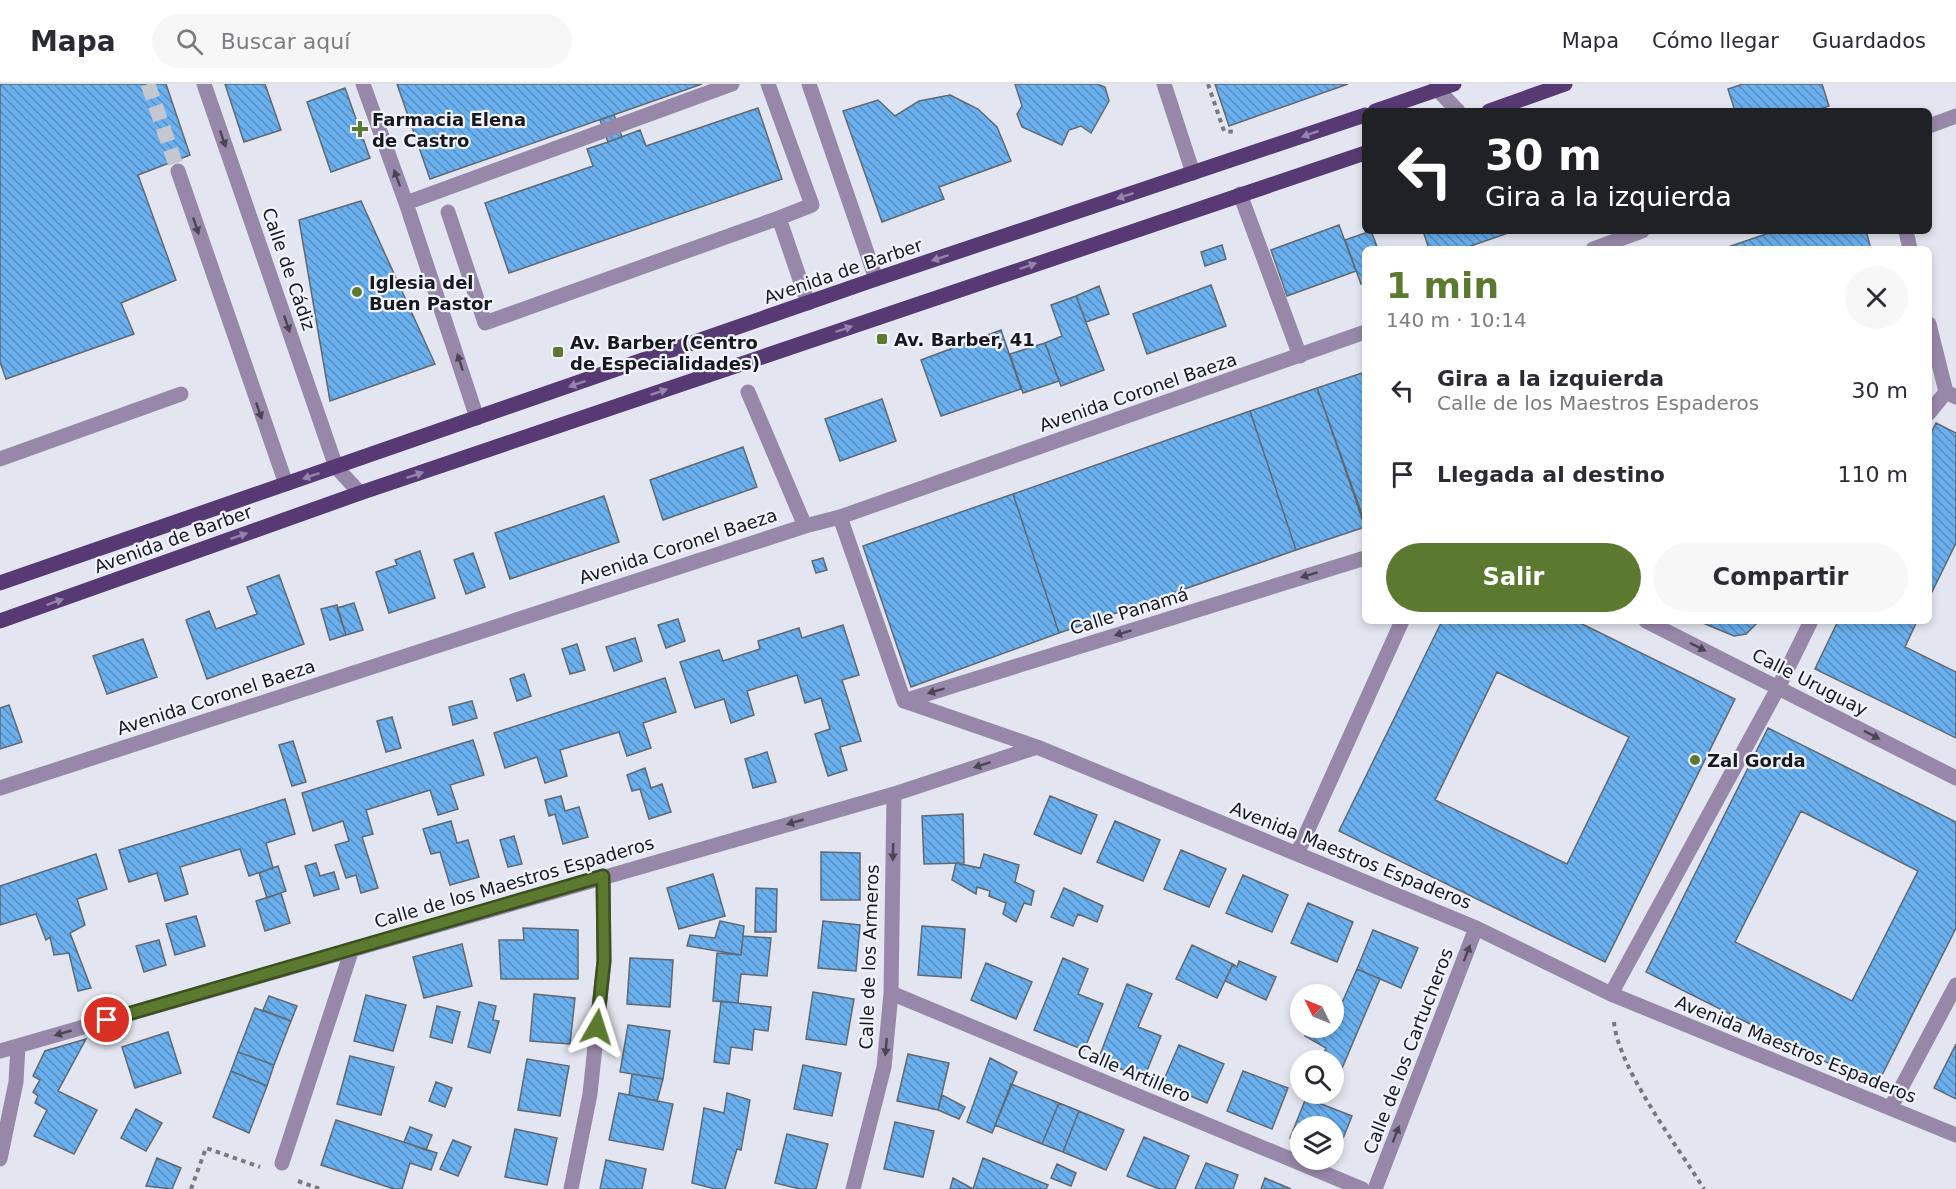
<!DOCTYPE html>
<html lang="es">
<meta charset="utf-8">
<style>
:root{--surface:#fff;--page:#f7f7f7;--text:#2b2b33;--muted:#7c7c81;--line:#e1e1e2;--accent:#5b792f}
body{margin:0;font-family:"DejaVu Sans",sans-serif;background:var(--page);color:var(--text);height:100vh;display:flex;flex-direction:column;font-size:22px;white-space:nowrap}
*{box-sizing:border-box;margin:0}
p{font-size:20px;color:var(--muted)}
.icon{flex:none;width:33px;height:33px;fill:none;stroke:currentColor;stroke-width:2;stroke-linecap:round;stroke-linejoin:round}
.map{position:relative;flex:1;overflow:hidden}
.sheet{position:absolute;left:1362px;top:162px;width:570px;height:378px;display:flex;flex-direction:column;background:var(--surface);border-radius:9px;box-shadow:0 3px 9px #0003}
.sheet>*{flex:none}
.guide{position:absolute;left:1362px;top:24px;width:570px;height:126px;border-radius:9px;box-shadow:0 3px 9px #0003;background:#202124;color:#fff;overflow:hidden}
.needle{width:39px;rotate:313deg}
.controls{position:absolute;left:1290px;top:900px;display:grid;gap:12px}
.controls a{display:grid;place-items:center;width:54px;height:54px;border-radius:50%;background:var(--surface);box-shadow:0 3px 9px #0003;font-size:30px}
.pin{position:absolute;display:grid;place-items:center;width:51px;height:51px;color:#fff;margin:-26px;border:3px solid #fff;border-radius:50%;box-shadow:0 2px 6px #0007}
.me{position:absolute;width:66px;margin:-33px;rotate:6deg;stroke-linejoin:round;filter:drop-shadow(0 0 4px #0008)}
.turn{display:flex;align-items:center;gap:21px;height:126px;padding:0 24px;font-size:27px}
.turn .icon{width:78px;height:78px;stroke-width:2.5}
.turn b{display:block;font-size:42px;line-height:51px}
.round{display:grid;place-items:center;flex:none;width:63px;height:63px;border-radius:32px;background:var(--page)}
.overview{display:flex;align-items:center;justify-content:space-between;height:102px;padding:0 24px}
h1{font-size:36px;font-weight:700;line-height:45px;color:var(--accent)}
.button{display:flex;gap:12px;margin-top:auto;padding:12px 24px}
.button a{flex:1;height:69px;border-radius:36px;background:var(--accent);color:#fff;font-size:24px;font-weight:700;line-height:69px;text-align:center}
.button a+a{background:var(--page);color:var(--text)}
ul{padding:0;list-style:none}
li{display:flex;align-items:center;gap:18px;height:84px;padding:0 24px}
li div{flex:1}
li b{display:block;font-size:22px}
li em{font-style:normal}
header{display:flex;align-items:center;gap:36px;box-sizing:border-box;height:84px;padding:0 30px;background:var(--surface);border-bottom:2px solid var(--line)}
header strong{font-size:28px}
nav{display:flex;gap:33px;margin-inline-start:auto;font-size:21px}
.search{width:420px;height:54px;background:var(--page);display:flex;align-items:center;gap:15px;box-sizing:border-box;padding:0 21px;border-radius:33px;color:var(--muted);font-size:22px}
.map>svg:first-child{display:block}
.building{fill:url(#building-back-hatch);stroke:#616870;stroke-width:1.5;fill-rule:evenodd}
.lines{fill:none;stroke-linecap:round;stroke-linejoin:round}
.minor-tunnel{stroke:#c5c7d0;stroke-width:15;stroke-dasharray:15 8;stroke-linecap:butt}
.path{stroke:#77797f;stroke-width:4;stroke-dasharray:4.5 4.5;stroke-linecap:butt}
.minor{stroke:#9788a9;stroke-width:15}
.major{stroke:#573a74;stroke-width:15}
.oneway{fill:#9484ab}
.oneway2{fill:#4b4554}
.route-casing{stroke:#3b4f1f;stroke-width:15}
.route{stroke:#5b792f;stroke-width:10}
.poi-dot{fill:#5b792f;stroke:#f0f3fe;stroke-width:2}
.labels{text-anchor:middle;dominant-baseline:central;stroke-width:4.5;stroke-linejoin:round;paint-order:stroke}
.poi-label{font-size:18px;font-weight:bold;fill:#18191c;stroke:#f0f3fe;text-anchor:start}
.street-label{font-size:18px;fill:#18191c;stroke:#f0f3fe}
</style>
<header>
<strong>Mapa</strong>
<div class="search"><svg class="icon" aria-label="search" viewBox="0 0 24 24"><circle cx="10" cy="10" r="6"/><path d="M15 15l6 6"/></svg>Buscar aquí</div>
<nav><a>Mapa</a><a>Cómo llegar</a><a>Guardados</a></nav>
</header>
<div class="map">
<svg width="1956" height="1105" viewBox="0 0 1956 1105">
<defs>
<pattern id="building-back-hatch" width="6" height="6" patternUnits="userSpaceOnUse" patternTransform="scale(1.5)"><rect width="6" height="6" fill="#6ab0ee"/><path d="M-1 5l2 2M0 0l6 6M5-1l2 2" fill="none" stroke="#568ec0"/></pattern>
</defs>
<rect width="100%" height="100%" fill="#e3e6f0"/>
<path class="building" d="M0 0H166L190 71 138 91 176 196 121 219 134 250 6 295 0 278Z
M225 0H265L281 46 244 58Z
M397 0H702L430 95Z
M1015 0H1097L1105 3 1109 17 1091 49 1081 42 1069 46 1062 61 1022 43 1017 30 1022 22Z
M1215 0H1348L1229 42Z
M1743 0H1822L1829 22 1814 27H1735L1728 5Z
M345 4 370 74 331 88 307 18Z
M950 11 978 25 997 43 1011 77 939 103 944 115 882 138 843 27 878 16 895 32 919 17Z
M758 24 782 95 509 189 485 119 593 82 587 65 608 58 640 46 646 62Z
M614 31 622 53 608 58 600 36Z
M361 117 435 280 330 317 299 136Z
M1339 141 1356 187 1287 212 1271 166Z
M1371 147 1378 165H1365V198L1361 200 1345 156Z
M1423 147H1514L1462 165H1429Z
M1775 147H1866L1871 165H1722Z
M1222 161 1226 175 1205 182 1201 168Z
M1211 201 1226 242 1147 270 1133 230Z
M1099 202 1109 230 1086 238 1076 212Z
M1076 212 1104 286 1061 302 1045 259 1062 252 1051 221Z
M1001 246 1021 305 941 332 921 276Z
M1045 259 1059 297 1023 309 1010 270Z
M1365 288V439L1317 304Z
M1317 304 1365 443 1296 466 1250 327Z
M882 315 896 357 840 377 825 335Z
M1250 327 1296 466 1059 549 1013 410Z
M1936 339 1956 349V459L1929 514V353Z
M743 363 757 403 663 436 650 396Z
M1013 410 1059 549 911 603 863 462Z
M604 412 619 458 510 495 495 449Z
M420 467 435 514 389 529 376 488 397 481 395 476Z
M473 469 485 503 466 510 454 476Z
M823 474 827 486 816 489 812 477Z
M279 491 304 560 207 595 186 536 209 527 216 545 257 530 247 503Z
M354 519 363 546 346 551 337 524Z
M337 521 346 551 330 556 321 525Z
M678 535 685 557 666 564 658 541Z
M1442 537H1576L1735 615 1605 878 1339 747ZM1497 588 1629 653 1567 780 1435 716Z
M1698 537H1759L1746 550 1734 552Z
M1838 537H1917L1905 563 1956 588V654L1815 585Z
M843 541 859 591 842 596 861 657 840 663 847 686 828 692 815 650 830 645 821 614 805 619 797 591 747 607 754 631 731 639 724 615 695 624 680 578 719 566 723 577 760 565 758 557 799 544 802 554Z
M635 554 642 577 614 587 606 563Z
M143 555 157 593 107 610 93 572Z
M577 560 585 586 570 590 562 565Z
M524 590 531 612 517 617 510 595Z
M665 594 676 628 643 639 651 664 627 672 619 648 560 666 567 692 545 699 537 673 505 684 494 649Z
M472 617 477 634 453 641 449 623Z
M9 621 22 658 0 665V624Z
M392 633 401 664 386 668 377 637Z
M1768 644 1956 738V844L1876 1003 1646 888ZM1801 727 1918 787 1852 917 1735 858Z
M473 656 484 691 450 701 458 725 438 731 430 706 366 726 373 750 362 753 378 804 361 809 356 791 346 794 335 761 349 757 343 737 313 747 302 709Z
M293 657 306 698 292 702 279 661Z
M767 668 776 698 753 704 745 675Z
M645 684 651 704 662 700 671 728 649 735 640 705 632 707 627 691Z
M561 712 565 727 579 723 588 753 563 760 555 730 549 732 545 716Z
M1050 712 1097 731 1081 770 1034 750Z
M285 715 295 750 266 759 273 784 249 792 240 765 180 783 188 810 165 817 157 789 129 798 119 766Z
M963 730 964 779 924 780 922 732Z
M451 737 457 759 468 756 479 793 450 801 440 768 431 770 423 745Z
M1115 737 1160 756 1143 797 1097 778Z
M514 752 522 780 508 783 500 756Z
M1181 766 1226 785 1209 823 1164 805Z
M821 768 860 769V816H821Z
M96 770 107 805 77 815 85 841 70 849 91 904 78 907 69 869 54 871 50 853 46 856 36 830 0 841V802Z
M984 770 1019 781 1015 798 1034 807 1031 821 1024 819 1016 838 1003 830 1006 819 989 812 990 807 977 803 976 810 952 796 956 779 980 784Z
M316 779 320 792 334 788 339 805 314 812 305 782Z
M278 782 286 807 267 814 259 789Z
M713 790 725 832 679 845 667 804Z
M1243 791 1288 811 1272 848 1226 829Z
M756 804 777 805 776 848H755Z
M1064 804 1103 822 1097 838 1078 830 1073 842 1051 833Z
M281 809 290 839 265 847 256 817Z
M1308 819 1353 838 1337 878 1291 859Z
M196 832 205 862 175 871 166 840Z
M720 837 744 842 741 871 687 862 690 851 715 854Z
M823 837 860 841 856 887 818 884Z
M922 842 965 845 961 894 918 891Z
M523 844 578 846V895H501L499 856H524Z
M1373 846 1418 864 1401 904 1357 885Z
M743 852 771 854 767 892 741 890 738 919 713 917 717 869 741 871Z
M159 856 166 881 144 888 136 862Z
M462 860 472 902 424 914 413 873Z
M1192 861 1233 880 1217 914 1176 895Z
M630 874 673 876 670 923 627 920Z
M1063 874 1088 885 1078 910 1103 920 1084 966 1034 946Z
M1239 877 1276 893 1266 916 1225 897 1233 880 1237 883Z
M986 879 1032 898 1016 935 971 916Z
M1357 885 1380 895 1337 996 1334 995V976H1321L1326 964 1305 952 1308 944H1334V917L1341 921Z
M1127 900 1152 910 1138 943 1161 952 1144 994 1098 976Z
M813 908 854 915 846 961 806 955Z
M534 910 575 914 570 960 530 957Z
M366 911 406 921 393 967 354 957Z
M269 912 297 922 291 937 263 926Z
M721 917 771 923 768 947 754 945 752 966 731 963 729 980 714 978Z
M479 918 496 922 493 936 499 937 490 969 468 963Z
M437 922 460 928 452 959 430 953Z
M255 924 291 937 274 981 238 968Z
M628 941 670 947 663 995 620 988Z
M168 948 181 989 135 1004 122 963Z
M86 955 58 1007 97 1026 74 1070 34 1052 47 1026 35 1019 38 1012 33 1008 40 996 33 992 45 967Z
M1956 960V1015L1934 1004Z
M1179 961 1224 980 1207 1019 1162 1000Z
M238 968 274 981 267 1002 231 987Z
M908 970 949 979 938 1026 897 1017Z
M350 972 394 983 381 1031 337 1020Z
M990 974 1017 988 992 1049 967 1038Z
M527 975 569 982 560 1032 518 1026Z
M803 981 841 989 832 1032 794 1025Z
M231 987 267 1002 249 1049 213 1033Z
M1243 987 1288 1004 1272 1045 1227 1027Z
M632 990 663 995 657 1017 629 1011Z
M436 998 452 1004 445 1023 429 1017Z
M1011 1000 1059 1019 1042 1060 995 1041Z
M619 1009 673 1020 663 1066 609 1056Z
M727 1009 750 1016 741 1066 737 1065 725 1105H715L692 1099 704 1024 724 1029Z
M942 1011 965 1023 959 1035 938 1026Z
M1306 1014 1352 1032 1336 1072 1334 1071V1042H1300V1058L1290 1054Z
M1059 1019 1079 1027 1063 1068 1042 1060Z
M136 1025 162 1039 146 1067 121 1054Z
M1079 1027 1124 1046 1106 1086 1063 1068Z
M336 1036 437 1069 431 1086 410 1079 402 1105H394L321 1081Z
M895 1038 934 1047 923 1093 884 1085Z
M410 1043 432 1051 426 1066 404 1058Z
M515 1045 557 1054 547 1101 505 1093Z
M787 1050 828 1060 816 1105H800L775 1099Z
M1144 1053 1189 1072 1175 1105H1159L1127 1092Z
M453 1056 471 1063 458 1092 440 1085Z
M157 1074 181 1084 172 1105 146 1102Z
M983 1074 1048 1101 1046 1105H973Z
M606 1076 646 1085 642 1105H600Z
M1206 1079 1238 1091 1233 1105H1195Z
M1057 1080 1076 1089 1071 1102 1051 1094Z
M953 1094 973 1105H950Z
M1265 1094 1291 1105H1261Z"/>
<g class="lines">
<path class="minor-tunnel" d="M148 0 178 87"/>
<path class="path" d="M1208 0 1224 47 1235 48
M1614 938C1618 984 1678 1063 1704 1105
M298 1097 320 1105
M191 1105 206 1064 260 1083"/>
<path class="minor" d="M204 0 336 383 360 409
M363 0 406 119 477 334
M809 0 876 195
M1164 0 1193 89
M1436 0 1438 6 1458 27
M1929 42 1956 32
M178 87 286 400
M1240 110 1300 272
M406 119 732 0
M448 128 485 239 779 134 812 121 768 0
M779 134 808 219
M1906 147 1910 165
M1593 165 1642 147
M1929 240 1946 308 1956 313
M748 308 805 442
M1929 329 1946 308
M0 375 181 310
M840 433 904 617 1037 663 1324 781 1476 844 1611 910 1956 1051
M1646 537 1956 694
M904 617 1365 474
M0 704 805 442 840 433 1365 248
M1297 770 1402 537
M891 909 1362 1105
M1611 910 1778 604 1811 537
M0 967 894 710 1037 663
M1891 1023 1956 901
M0 1075 16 998 18 962
M282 1079 352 865
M571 1105 590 1010 604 877 603 792
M853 1105 884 983 891 909 894 710
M1375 1105 1476 844"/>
<path class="major" d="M1375 27 1454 0
M1489 27 1565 0
M0 499 876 195 1365 31
M0 537 360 409 1365 69"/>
</g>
<defs><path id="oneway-solid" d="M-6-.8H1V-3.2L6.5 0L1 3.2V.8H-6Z" transform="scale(1.5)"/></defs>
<g class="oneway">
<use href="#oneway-solid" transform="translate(1310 50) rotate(161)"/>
<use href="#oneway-solid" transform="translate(1125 112) rotate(162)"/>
<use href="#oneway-solid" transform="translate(940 174) rotate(162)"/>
<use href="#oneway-solid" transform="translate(1028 182) rotate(-19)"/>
<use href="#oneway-solid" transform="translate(844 245) rotate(-19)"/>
<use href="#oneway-solid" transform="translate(577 300) rotate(161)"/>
<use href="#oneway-solid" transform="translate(659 308) rotate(-19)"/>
<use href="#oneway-solid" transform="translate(415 391) rotate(-19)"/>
<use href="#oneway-solid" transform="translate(311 392) rotate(161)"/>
<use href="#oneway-solid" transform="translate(239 452) rotate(-19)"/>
<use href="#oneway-solid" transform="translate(55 518) rotate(-20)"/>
</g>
<g class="oneway2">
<use href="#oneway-solid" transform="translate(223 55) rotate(71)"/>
<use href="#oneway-solid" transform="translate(397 94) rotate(-110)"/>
<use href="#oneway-solid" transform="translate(196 142) rotate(71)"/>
<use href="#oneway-solid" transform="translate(287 240) rotate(71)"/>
<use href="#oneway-solid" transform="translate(460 278) rotate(-108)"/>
<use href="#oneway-solid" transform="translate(259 327) rotate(71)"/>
<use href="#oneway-solid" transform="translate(1309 491) rotate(163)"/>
<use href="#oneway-solid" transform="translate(1123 549) rotate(163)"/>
<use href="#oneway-solid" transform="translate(1698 563) rotate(27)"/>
<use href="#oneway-solid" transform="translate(936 607) rotate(163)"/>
<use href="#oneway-solid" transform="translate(1872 651) rotate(27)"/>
<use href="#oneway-solid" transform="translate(982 681) rotate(162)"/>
<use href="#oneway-solid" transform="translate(795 738) rotate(164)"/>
<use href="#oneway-solid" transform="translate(893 768) rotate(91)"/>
<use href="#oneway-solid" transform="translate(1467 869) rotate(-69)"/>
<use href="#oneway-solid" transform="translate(63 949) rotate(164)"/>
<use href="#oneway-solid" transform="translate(886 963) rotate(95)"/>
<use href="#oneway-solid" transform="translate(1396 1050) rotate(-69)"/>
</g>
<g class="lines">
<defs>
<path id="route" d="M107 936 603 792 604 877 597 943"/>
</defs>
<use href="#route" class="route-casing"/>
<use href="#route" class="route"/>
</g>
<g class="poi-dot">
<path d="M357 36h6v6h6v6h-6v6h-6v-6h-6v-6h6z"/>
<circle cx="357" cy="208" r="6"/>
<rect x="876" y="249" width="12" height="12" rx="3"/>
<rect x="552" y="262" width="12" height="12" rx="3"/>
<circle cx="1695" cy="676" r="6"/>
</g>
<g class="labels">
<g class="poi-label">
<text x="372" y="35">Farmacia Elena<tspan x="372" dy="21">de Castro</tspan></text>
<text x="369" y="198">Iglesia del<tspan x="369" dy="21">Buen Pastor</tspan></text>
<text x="894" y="255">Av. Barber, 41</text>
<text x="570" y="258">Av. Barber (Centro<tspan x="570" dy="21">de Especialidades)</tspan></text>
<text x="1707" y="676">Zal Gorda</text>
</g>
<g class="street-label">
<text transform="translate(289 185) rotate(71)">Calle de Cádiz</text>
<text transform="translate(843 187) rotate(-19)">Avenida de Barber</text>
<text transform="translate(1138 308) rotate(-19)">Avenida Coronel Baeza</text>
<text transform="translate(173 455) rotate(-20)">Avenida de Barber</text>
<text transform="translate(678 462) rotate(-18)">Avenida Coronel Baeza</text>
<text transform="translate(1129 527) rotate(-17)">Calle Panamá</text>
<text transform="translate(1810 598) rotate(27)">Calle Uruguay</text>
<text transform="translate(216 613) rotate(-18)">Avenida Coronel Baeza</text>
<text transform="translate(1351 771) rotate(22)">Avenida Maestros Espaderos</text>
<text transform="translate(514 798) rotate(-16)">Calle de los Maestros Espaderos</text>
<text transform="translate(869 873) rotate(-88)">Calle de los Armeros</text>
<text transform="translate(1796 965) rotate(22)">Avenida Maestros Espaderos</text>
<text transform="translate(1408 967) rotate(-69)">Calle de los Cartucheros</text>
<text transform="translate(1134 989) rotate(23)">Calle Artillero</text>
</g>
</g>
</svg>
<div class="controls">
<a><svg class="needle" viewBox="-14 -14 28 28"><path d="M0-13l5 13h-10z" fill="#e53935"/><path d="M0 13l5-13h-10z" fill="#7c7c81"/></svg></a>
<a><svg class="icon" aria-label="search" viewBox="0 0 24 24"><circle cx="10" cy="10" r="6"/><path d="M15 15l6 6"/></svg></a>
<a><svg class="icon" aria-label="layers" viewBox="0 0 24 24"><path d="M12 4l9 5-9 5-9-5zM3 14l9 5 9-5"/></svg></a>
</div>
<div class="pin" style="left:107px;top:936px;background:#d93025"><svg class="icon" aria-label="arrive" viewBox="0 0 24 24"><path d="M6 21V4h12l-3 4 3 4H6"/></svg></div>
<svg class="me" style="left:597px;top:943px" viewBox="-20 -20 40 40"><path d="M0-17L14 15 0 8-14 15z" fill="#5b792f" stroke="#fff" stroke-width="4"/></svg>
<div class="guide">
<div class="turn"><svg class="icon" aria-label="left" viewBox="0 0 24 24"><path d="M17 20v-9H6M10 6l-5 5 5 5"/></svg><div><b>30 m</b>Gira a la izquierda</div></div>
</div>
<section class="sheet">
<div class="overview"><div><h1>1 min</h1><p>140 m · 10:14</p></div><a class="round"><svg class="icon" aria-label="close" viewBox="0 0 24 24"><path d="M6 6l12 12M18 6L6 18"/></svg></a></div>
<ul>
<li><svg class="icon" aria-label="left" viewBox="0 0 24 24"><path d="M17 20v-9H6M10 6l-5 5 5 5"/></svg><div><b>Gira a la izquierda</b><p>Calle de los Maestros Espaderos</p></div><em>30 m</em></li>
<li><svg class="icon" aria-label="arrive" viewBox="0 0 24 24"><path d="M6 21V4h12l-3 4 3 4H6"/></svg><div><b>Llegada al destino</b></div><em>110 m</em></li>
</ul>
<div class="button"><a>Salir</a><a>Compartir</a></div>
</section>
</div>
